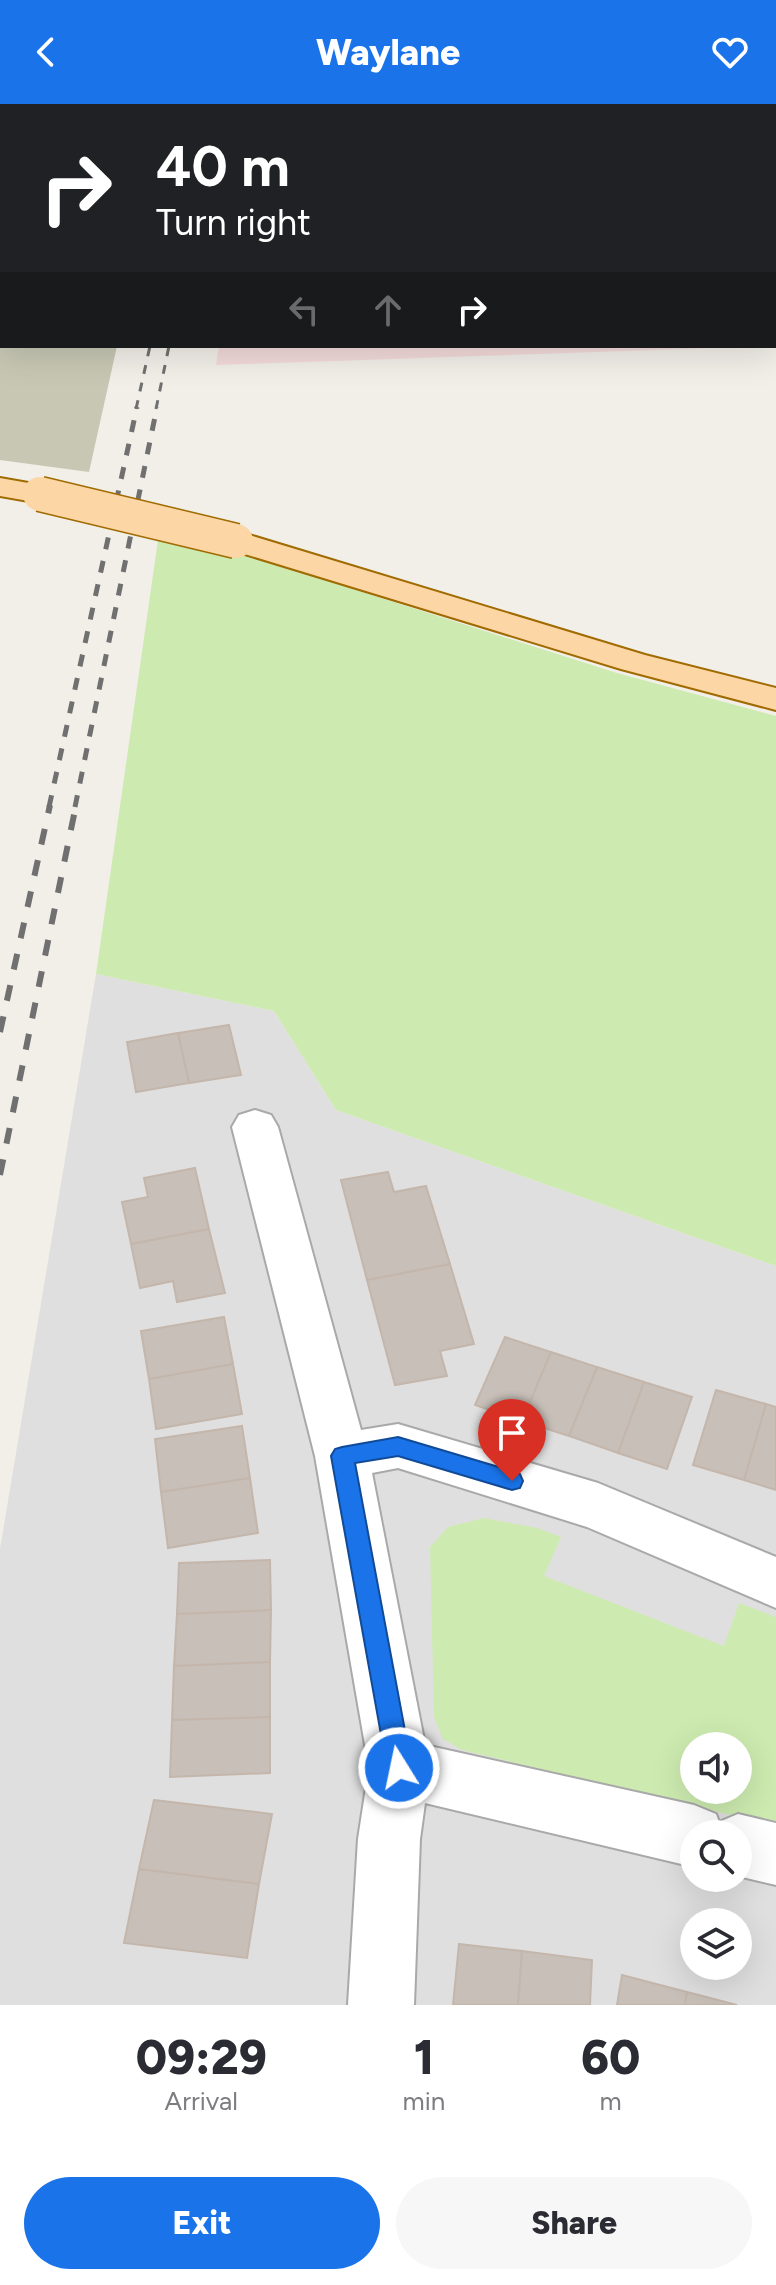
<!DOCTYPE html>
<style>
:root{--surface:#fff;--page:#f7f7f7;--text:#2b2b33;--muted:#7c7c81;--accent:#1a73e8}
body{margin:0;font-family:Figtree,sans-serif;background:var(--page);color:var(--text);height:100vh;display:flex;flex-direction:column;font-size:30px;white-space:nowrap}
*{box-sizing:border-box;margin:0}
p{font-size:26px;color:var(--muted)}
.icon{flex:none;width:44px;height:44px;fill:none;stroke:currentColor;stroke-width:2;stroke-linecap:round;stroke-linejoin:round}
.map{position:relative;height:1901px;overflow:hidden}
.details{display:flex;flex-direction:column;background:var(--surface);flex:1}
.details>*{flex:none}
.top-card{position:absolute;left:0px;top:0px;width:776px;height:244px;box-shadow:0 8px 32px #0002;background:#202124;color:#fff;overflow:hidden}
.buttons{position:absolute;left:680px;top:1628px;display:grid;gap:16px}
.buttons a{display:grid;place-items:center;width:72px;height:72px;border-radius:50%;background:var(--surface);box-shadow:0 8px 32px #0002;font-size:40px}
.pin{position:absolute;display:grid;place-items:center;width:68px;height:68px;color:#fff;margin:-82px -34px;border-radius:50% 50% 50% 0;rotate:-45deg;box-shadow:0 0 8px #0007}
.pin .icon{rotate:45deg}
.me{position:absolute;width:88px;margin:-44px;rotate:350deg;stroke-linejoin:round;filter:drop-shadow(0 0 6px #0008)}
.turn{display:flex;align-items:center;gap:28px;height:168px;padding:0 24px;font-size:36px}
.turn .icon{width:104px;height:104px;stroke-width:2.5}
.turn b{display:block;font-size:56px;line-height:68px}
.lanes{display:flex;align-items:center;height:76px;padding:0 24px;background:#0003;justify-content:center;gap:40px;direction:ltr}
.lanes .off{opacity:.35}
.eta{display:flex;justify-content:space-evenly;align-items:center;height:136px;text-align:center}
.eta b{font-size:48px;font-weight:800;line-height:56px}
.primary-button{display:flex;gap:16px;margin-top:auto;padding:16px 24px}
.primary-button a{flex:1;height:92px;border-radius:48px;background:var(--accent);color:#fff;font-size:32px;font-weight:800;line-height:92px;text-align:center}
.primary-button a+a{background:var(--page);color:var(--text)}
header{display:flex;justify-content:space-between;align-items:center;height:104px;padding:0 24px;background:var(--accent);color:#fff;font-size:36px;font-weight:800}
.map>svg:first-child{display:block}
.residential{fill:#e0dfdf;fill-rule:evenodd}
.commercial{fill:#f2dad9}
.construction{fill:#c7c7b4}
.grass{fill:#cdebb0;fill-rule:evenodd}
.building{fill:#c7bfb8;stroke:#c4b6ab;stroke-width:2}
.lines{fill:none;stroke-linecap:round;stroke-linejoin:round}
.minor-casing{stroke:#a9a9a9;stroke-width:4}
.major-casing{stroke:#a06b00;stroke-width:4}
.minor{fill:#fff;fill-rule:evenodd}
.major{fill:#fcd6a4;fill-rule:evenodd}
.rail-far2{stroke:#707070;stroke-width:3;stroke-dasharray:9 9;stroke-linecap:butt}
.rail-far1{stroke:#707070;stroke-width:5;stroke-dasharray:12 12;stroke-linecap:butt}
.rail{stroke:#707070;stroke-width:6;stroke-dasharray:16 16;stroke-linecap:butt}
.major-bridge-casing{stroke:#a06b00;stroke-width:37;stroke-linecap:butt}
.major-bridge{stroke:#fcd6a4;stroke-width:34}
.route{fill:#1a73e8;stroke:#114b97;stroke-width:2}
</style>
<header><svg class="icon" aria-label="back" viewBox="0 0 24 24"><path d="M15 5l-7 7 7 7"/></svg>Waylane<svg class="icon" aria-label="heart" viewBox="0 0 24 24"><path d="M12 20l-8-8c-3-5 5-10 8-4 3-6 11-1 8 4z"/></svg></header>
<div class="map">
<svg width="776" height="1901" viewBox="0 0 776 1901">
<rect width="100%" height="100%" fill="#f2efe9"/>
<path class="residential" d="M96 870 274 907 336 1006 776 1162V1901H0V1445ZM694 1642H738V1686H694ZM694 1730H738V1774H694ZM694 1818H738V1862H694Z"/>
<path class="commercial" d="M251 0H719L720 2H251Z
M219 242H770L216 261Z"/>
<path class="construction" d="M0 39 2 242H117L89 368 0 356Z"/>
<path class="grass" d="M159 429 265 457 617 569 776 612V1162L336 1006 274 907 96 870Z
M484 1414 537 1424 561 1433 544 1472 724 1542 739 1499 776 1513V1722L462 1646 443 1635 434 1613 430 1443 448 1423ZM694 1642H738V1686H694Z"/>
<path class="building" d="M229 921 241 971 189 979 178 929Z
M178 929 189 979 136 988 127 938Z
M195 1064 209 1125 131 1140 122 1098 148 1093 144 1074Z
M388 1068 394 1088 426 1082 450 1160 367 1176 341 1076Z
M209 1125 225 1189 177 1198 173 1177 140 1184 131 1140Z
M450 1160 474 1240 440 1247 447 1272 395 1281 367 1176Z
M224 1213 233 1260 149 1275 141 1227Z
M505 1233 551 1248 522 1317 475 1301Z
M551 1248 597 1263 569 1332 522 1317Z
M233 1260 242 1310 156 1325 149 1275Z
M597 1263 644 1278 618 1349 569 1332Z
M644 1278 692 1293 667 1365 618 1349Z
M716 1286 766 1300 744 1376 693 1361Z
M766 1300 776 1303V1386L744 1376Z
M242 1322 250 1374 161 1388 155 1335Z
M250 1374 258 1429 168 1444 161 1388Z
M270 1456 271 1506 177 1510 179 1459Z
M271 1506 270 1558 174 1562 177 1510Z
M270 1558V1613L172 1616 174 1562Z
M270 1613V1669L170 1673 172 1616Z
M154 1696 272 1710 259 1780 139 1765Z
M139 1765 259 1780 247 1854 124 1839Z
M459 1840 522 1847 518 1901H453Z
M522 1847 592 1856 590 1901H518Z
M622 1871 687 1888 685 1901H617Z
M687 1888 737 1901H685Z"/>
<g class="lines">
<defs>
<path id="minor" d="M681 0H703L704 2H682Z
M774 81H776V95H774Z
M255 1006 271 1011 278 1023 361 1326 398 1320 598 1379 776 1453V1504L587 1423 398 1364 372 1369 425 1641 694 1701 716 1710 719 1718 738 1710 776 1719V1781L738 1772V1730H694V1763L425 1699 420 1735 414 1901H348L358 1735 369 1664 315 1352 232 1023 239 1011Z"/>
<path id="major" d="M0 374 51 383 56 390 51 397 40 399 0 392Z
M236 427 645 551 776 584V606L621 565 225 444 220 437 225 430Z"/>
</defs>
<use href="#minor" class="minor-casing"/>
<use href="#major" class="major-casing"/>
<use href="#minor" class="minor"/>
<use href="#major" class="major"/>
<path class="rail-far2" d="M136 305 150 242
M156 305 169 242"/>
<path class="rail-far1" d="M49 703 137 303
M75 703 157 303"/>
<path class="rail" d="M0 928 50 701
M0 1071 76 701"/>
<defs>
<path id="major-bridge" d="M40 390 236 437"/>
</defs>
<use href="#major-bridge" class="major-bridge-casing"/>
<use href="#major-bridge" class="major-bridge"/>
</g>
<path class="route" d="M398 1333 512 1367 520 1370 523 1377 520 1384 512 1386 398 1352 355 1359 412 1664 408 1672 399 1676 390 1672 387 1664 331 1352 335 1345 342 1343Z"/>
</svg>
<div class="buttons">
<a><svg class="icon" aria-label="sound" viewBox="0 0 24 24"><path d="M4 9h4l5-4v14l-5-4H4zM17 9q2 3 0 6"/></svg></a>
<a><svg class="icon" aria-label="search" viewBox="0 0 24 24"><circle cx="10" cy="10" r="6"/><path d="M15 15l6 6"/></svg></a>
<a><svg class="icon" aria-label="layers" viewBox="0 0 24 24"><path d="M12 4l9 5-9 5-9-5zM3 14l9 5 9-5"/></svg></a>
</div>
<div class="pin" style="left:512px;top:1377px;background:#d93025"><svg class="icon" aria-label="arrive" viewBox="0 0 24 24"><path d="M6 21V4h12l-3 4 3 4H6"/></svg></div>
<svg class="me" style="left:399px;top:1664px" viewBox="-20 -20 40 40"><circle r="17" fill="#1a73e8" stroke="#fff" stroke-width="3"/><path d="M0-11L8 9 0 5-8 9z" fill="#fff"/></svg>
<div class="top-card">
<div class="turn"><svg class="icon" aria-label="right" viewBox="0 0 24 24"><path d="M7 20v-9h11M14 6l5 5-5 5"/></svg><div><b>40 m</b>Turn right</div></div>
<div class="lanes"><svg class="icon off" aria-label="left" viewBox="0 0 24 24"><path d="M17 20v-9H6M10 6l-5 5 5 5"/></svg><svg class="icon off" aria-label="ahead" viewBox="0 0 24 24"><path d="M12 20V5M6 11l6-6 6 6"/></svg><svg class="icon" aria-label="right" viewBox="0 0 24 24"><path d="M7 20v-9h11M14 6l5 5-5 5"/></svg></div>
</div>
</div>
<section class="details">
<div class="eta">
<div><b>09:29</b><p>Arrival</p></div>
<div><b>1</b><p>min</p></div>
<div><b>60</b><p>m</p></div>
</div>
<div class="primary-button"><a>Exit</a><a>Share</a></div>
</section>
